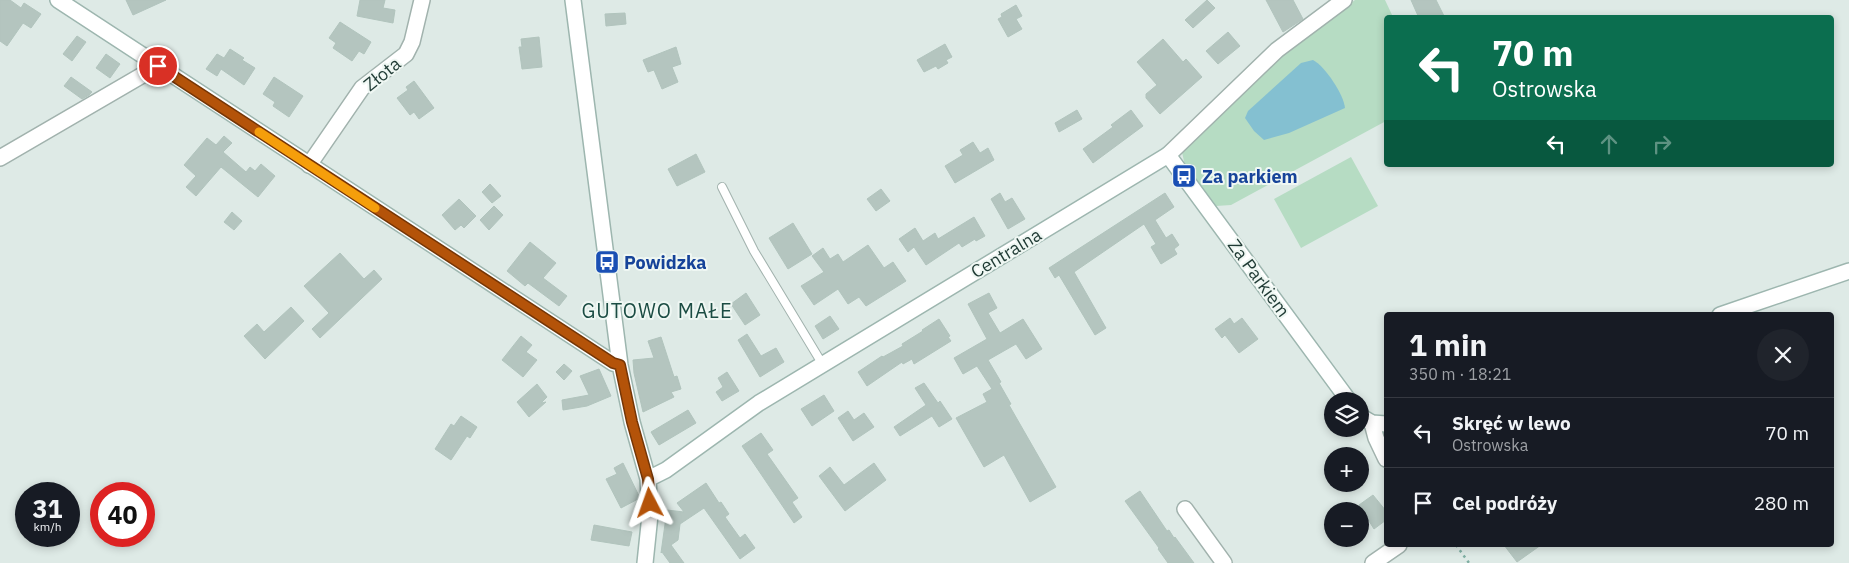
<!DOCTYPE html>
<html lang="pl">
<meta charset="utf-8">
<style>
:root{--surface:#171b24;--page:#20242c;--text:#f1f3f6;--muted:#9ea1a6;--line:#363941}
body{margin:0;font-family:"IBM Plex Sans",sans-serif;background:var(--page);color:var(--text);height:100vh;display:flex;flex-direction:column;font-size:19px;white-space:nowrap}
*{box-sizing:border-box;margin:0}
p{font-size:16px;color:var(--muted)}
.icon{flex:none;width:28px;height:28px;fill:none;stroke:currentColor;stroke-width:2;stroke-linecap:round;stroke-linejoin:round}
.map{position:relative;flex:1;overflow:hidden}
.panel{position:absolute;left:1384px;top:312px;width:450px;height:235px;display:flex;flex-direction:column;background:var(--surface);border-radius:5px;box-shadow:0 2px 8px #0003}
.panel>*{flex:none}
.banner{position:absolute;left:1384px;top:15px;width:450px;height:152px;border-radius:5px;box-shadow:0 2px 8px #0003;background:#0b6e4f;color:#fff;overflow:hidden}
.fabs{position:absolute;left:1324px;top:392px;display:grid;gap:10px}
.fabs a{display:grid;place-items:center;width:45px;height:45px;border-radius:50%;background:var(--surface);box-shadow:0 2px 8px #0003;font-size:25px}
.speed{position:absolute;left:15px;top:482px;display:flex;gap:10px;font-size:25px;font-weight:700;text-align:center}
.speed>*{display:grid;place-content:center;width:65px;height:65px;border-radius:50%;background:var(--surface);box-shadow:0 2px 8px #0003;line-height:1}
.speed small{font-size:12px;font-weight:400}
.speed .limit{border:8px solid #d22;background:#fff;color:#111}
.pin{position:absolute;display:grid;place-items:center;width:42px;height:42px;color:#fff;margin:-21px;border:2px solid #fff;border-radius:50%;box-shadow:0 1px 5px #0007}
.me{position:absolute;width:55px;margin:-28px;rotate:356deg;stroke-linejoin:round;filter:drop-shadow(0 0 4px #0008)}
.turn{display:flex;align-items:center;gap:18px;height:105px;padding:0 25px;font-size:22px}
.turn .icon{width:65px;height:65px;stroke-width:2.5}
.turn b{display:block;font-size:35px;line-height:42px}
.lanes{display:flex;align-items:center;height:48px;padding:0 25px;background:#0003;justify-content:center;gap:25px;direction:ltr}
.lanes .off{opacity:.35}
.round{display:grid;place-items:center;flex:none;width:52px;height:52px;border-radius:26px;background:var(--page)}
.overview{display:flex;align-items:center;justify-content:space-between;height:85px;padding:0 25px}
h1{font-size:30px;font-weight:700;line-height:38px}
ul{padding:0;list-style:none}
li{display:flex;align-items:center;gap:15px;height:70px;padding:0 25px;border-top:1px solid var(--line)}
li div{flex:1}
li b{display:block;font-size:19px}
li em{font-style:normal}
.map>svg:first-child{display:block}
.green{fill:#b6dcc3}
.water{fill:#84c0d1}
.building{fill:#b4c5bf;stroke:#b1c4bd}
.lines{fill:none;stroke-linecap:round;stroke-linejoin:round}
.lane-casing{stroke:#a1b2ad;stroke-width:10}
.street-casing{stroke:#a1b2ad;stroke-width:18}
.secondary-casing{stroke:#9db6af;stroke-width:18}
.path{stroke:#7eaea2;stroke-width:2.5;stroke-dasharray:2.5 4;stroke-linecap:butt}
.lane{stroke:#fff;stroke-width:8}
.street{stroke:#fff;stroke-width:15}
.secondary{stroke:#fff;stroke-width:15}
.route-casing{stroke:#753606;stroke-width:12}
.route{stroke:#b45309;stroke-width:9}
.slow{stroke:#f59e0b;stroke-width:9}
.labels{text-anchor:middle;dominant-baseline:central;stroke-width:4;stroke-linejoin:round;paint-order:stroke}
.street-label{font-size:18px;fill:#1f3a34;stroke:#eff7f3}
.transit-label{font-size:18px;font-weight:bold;fill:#164399;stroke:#eff7f3;text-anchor:start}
.quarter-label{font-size:20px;letter-spacing:1px;fill:#1b4c43;stroke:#eff7f3}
</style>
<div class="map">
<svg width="1849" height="563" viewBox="0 0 1849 563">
<rect width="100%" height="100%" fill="#deeae6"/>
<path class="green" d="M1355 0H1385L1393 17 1386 18V121L1231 205 1216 206 1185 166 1182 152 1278 56Z
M1351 157 1378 206 1301 248 1274 199Z"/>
<path class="water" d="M1313 60C1325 66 1344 95 1345 108L1289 133 1264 140 1254 131 1245 118 1248 111 1301 63Z"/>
<path class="building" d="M0 0H10L21 8 24 3 41 14 31 28 23 23 7 46 0 41Z
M126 0H166L133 15Z
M360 0H385L383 8 395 10 393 23 357 16Z
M1207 0 1215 8 1193 28 1185 20Z
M1266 0H1293L1303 19 1283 32Z
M1411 0H1436L1445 18H1419Z
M1016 5 1022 16 1016 19 1022 29 1008 37 998 19 1002 17 1001 14Z
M625 13 626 24 606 26 605 14Z
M340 22 371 42 364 54 359 51 352 61 333 48 336 43 329 38Z
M1228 32 1240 46 1218 64 1206 51Z
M77 36 86 42 72 61 63 54Z
M539 37 542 67 522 69 519 47H522L521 39Z
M1163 39 1183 62 1186 59 1202 77 1160 114 1146 98V94L1157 85 1137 62Z
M945 44 952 57 946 60 948 63 938 69 936 66 924 72 917 60Z
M676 47 681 64 672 67 678 82 662 89 654 70 648 72 643 60Z
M230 49 244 58 242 60 255 68 244 85 221 69 217 76 206 69 217 54 224 58Z
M106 54 120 64 110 78 96 68Z
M71 77 92 92 89 95 82 99 64 86Z
M274 77 303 96 289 117 273 106 275 102 263 94Z
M414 81 434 108 419 119 414 112 410 115 397 98 408 90 406 87Z
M1077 110 1082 119 1059 132 1055 123Z
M1131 110 1143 126 1093 163 1083 149 1113 127 1111 125Z
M224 136 232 143 223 152 246 172 250 167 255 171 261 164 275 176 258 197 221 167 196 196 186 187 196 176 184 165 207 138 216 145Z
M973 142 980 153 988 148 994 160 955 183 945 166 963 155 960 150Z
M696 154 705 172 677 186 668 169Z
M490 184 501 196 492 203 482 192Z
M881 189 890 201 876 211 867 199Z
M1000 193 1005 202 1012 198 1025 219 1008 229 991 199Z
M1165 193 1174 207 1155 220 1166 238 1172 234 1179 245 1174 249 1177 254 1161 264 1151 247 1156 244 1144 224 1074 272 1106 328 1095 335 1059 275 1055 278 1049 268Z
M459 199 476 216 464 228 461 225 455 230 442 215Z
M494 206 503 215 489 230 480 220Z
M232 212 242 221 234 230 224 222Z
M974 217 985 236 976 241 975 239 962 247 959 243 926 265 914 247 908 252 899 239 915 228 923 241 935 233 938 239Z
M793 223 812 254 788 269 769 238Z
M530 242 556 263 543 278 567 296 559 306 528 283 525 286 507 271Z
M868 245 884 268 893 262 906 281 866 306 859 297 848 304 838 289 814 305 801 286 824 272 812 256 823 248 830 259 838 254 843 262Z
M340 253 364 279 374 270 382 279 320 338 312 329 329 313 304 286Z
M746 293 760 315 745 325 731 304Z
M989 293 997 308 988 313 1000 333 1023 319 1042 349 1026 359 1016 344 988 360 1001 382 999 383 1011 404 1009 405 1056 487 1030 502 1004 455 984 467 956 418 987 402 983 394 992 389 977 366 963 374 954 358 987 339 968 304Z
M291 307 304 321 265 359 244 336 257 324 264 332Z
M830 316 839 329 823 339 815 326Z
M1230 318 1234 324 1242 318 1258 339 1239 353 1225 335 1222 338 1215 329Z
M939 319 950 336 948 337 951 341 914 364 912 359 903 364 902 362 867 386 858 372 882 356 883 357 903 346 902 344 923 331 922 330Z
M747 334 761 356 776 348 784 362 760 377 738 340Z
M521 336 532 345 526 352 537 360 523 377 502 360Z
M661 337 674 377 677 376 681 389 671 392 674 397 643 412 634 373 633 360 654 358 648 341Z
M564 364 572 371 564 380 556 372Z
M599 369 611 396 587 406 563 410 562 400 589 395 580 376Z
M727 372 739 391 722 401 716 392 723 387 718 378Z
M924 383 938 403 940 401 952 419 939 427 932 416 900 436 894 427 926 405 915 388Z
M537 384 547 397 541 403 546 402 529 417 517 402Z
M824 395 834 411 812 426 801 409Z
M688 410 696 423 659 445 651 432Z
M848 411 854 420 864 413 874 427 853 441 838 418Z
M461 416 477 427 470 438 467 436 451 460 435 449 451 424 454 426Z
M761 433 773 450 767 454 798 498 792 502 802 517 794 523 742 446Z
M623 463 640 498 621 508 606 479 617 474 614 468Z
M874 463 886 480 845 511 819 476 830 467 844 485Z
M706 483 719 503 721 502 729 514 725 517 740 538 745 534 755 548 740 559 704 508 680 524 678 540 671 545 684 563H670L662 552 661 553 667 510 684 512 677 503Z
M1140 491 1167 531 1169 530 1174 538 1175 537 1194 563H1168L1158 549 1159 548 1125 501Z
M1373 495 1386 511V520L1374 529 1359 505Z
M594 525 632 532 629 546 591 540Z
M1504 545H1541L1517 562Z"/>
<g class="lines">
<defs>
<path id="lane" d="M722 187 754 251 823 365"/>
<path id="street" d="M1168 155 1277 50 1344 0
M0 158 158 66
M309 165 362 88 406 54 412 42 422 0
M1372 423 1376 438 1386 459
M1185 509 1224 563
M1373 563 1399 545"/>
<path id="secondary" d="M58 0 613 363 620 365
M573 0 620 365 632 422 648 479 650 515 645 563
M1720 315 1849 271
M1360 416 1372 423 1386 424
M648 479 666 470 759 403 1168 155 1349 401"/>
</defs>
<use href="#lane" class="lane-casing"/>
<use href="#street" class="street-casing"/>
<use href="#secondary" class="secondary-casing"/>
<path class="path" d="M1456 545 1469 563"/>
<use href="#lane" class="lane"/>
<use href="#street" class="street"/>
<use href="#secondary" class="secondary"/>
</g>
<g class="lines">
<defs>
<path id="route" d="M158 66 613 363 620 365 632 422 648 479 650 503"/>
</defs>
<use href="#route" class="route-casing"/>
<use href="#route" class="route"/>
<path class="slow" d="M259 132 375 208"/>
</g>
<defs>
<symbol id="bus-square" viewBox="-11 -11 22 22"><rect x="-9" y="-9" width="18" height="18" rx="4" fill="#1a4fb4" stroke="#eff7f3"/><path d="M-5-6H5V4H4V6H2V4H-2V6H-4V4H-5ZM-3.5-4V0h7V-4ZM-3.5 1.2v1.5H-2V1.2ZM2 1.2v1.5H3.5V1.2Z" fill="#fff"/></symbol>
</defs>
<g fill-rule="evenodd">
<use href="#bus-square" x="1170" y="162" width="28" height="28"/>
<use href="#bus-square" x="593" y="248" width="28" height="28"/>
</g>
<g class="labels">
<g class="street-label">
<text transform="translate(382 74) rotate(-39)">Złota</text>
<text transform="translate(1006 253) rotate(-31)">Centralna</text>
<text transform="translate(1259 278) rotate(54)">Za Parkiem</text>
</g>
<g class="transit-label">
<text x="1202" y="176">Za parkiem</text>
<text x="624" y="262">Powidzka</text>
</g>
<g class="quarter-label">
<text x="657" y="310">GUTOWO MAŁE</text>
</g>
</g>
</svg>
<div class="fabs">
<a><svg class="icon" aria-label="layers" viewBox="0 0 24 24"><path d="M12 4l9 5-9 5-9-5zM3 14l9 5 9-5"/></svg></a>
<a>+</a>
<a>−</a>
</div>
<div class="speed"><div>31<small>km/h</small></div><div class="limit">40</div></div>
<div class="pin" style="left:158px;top:66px;background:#d93025"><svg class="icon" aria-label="arrive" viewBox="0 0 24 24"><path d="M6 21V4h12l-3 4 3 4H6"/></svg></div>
<svg class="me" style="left:650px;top:503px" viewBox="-20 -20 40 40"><path d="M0-17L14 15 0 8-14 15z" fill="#b45309" stroke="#fff" stroke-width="4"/></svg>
<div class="banner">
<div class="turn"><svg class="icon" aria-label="left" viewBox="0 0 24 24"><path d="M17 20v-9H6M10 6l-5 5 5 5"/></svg><div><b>70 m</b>Ostrowska</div></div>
<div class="lanes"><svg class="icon" aria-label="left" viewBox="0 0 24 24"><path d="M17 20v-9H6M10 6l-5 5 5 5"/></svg><svg class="icon off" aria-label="ahead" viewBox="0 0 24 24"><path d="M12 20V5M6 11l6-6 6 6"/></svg><svg class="icon off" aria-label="right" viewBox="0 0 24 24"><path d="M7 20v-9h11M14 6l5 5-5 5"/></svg></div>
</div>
<section class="panel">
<div class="overview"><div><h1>1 min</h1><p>350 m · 18:21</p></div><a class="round"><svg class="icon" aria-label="close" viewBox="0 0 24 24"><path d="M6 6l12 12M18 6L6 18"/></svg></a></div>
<ul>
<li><svg class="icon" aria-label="left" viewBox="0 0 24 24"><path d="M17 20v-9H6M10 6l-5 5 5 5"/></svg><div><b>Skręć w lewo</b><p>Ostrowska</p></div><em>70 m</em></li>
<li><svg class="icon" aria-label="arrive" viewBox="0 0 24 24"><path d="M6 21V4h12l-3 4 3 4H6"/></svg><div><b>Cel podróży</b></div><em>280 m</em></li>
</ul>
</section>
</div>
